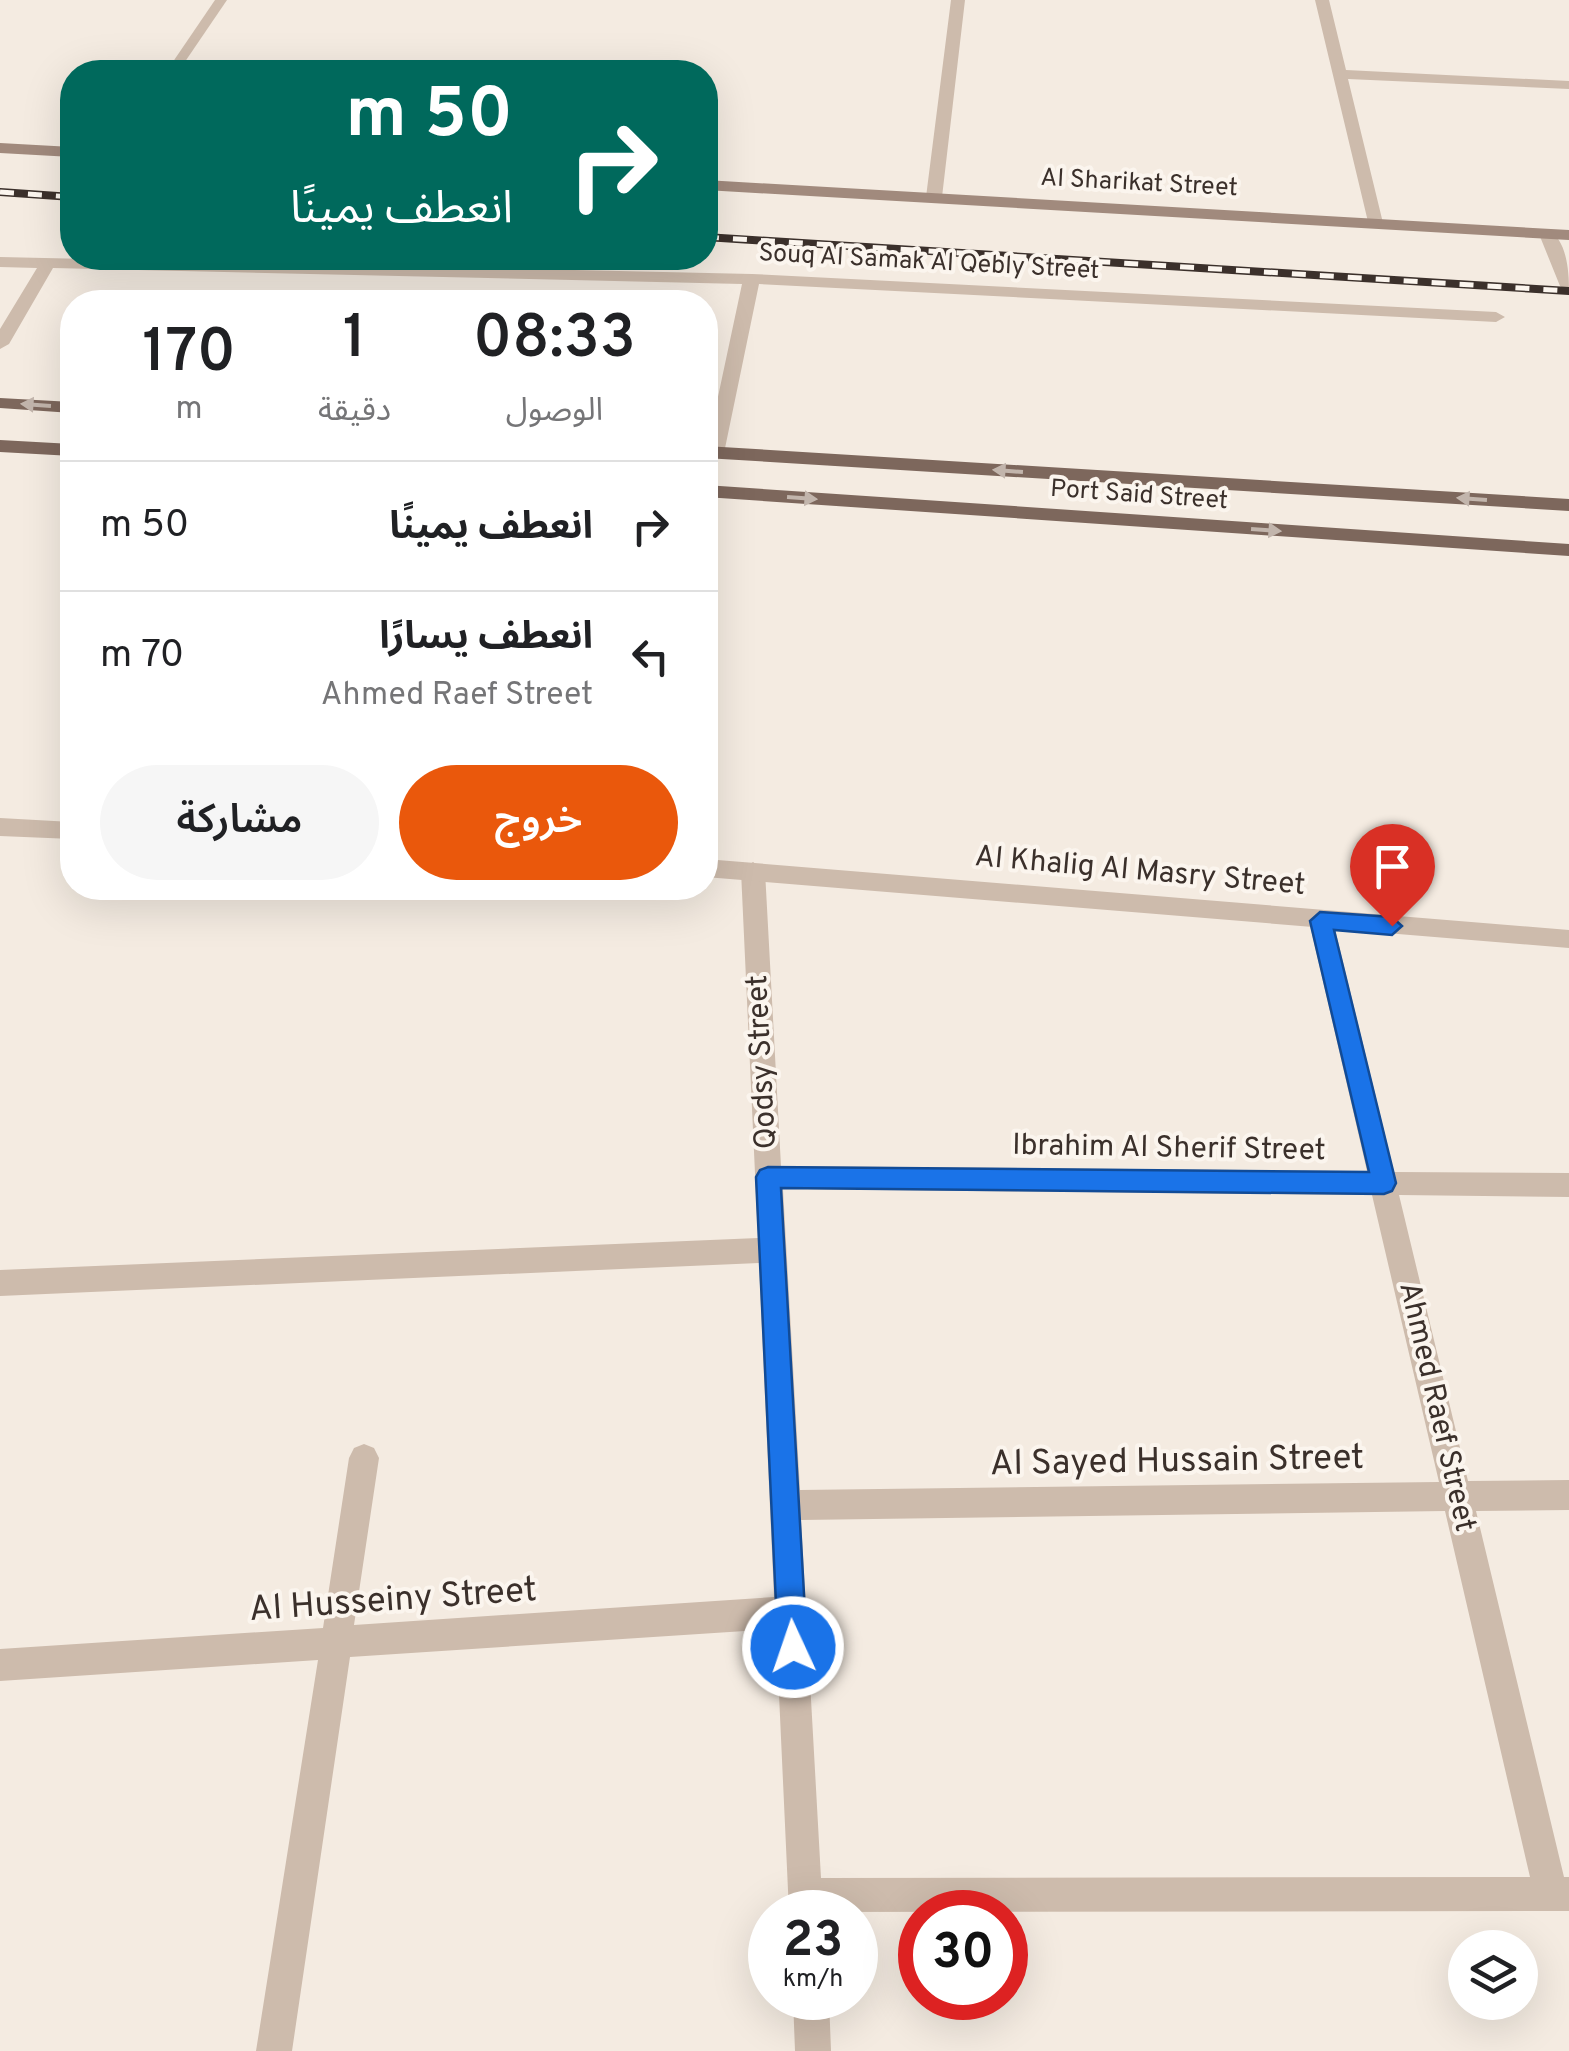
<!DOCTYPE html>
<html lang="ar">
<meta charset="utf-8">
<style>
:root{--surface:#fff;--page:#f6f6f6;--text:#202124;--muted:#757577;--line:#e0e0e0;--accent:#ea580c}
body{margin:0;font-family:Overpass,"Noto Sans Arabic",sans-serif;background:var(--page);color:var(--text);direction:rtl;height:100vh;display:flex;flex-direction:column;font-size:38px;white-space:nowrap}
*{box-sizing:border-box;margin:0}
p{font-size:32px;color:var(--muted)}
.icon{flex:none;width:55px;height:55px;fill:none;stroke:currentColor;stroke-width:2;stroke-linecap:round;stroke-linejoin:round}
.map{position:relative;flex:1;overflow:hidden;direction:ltr}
.drawer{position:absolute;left:60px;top:290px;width:658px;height:610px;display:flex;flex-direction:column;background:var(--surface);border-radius:40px;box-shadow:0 10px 40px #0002;direction:rtl}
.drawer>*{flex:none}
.banner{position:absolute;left:60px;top:60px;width:658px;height:210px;border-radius:40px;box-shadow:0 10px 40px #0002;direction:rtl;background:#00695c;color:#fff;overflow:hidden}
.tools{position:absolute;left:1448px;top:1930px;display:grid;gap:20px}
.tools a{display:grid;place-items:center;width:90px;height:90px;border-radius:50%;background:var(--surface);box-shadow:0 10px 40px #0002;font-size:50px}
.speed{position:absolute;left:748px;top:1890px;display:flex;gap:20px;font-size:50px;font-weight:700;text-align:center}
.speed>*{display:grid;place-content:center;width:130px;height:130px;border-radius:50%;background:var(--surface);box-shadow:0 10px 40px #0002;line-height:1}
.speed small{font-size:25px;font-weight:400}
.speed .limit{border:15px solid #d22;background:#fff;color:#111}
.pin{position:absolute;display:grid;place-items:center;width:85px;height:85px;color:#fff;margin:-102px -42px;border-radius:50% 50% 50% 0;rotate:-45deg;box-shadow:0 0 10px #0007}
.pin .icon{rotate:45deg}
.me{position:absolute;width:110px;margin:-55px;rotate:357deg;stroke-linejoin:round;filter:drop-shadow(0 0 8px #0008)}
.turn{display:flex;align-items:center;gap:35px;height:210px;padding:0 40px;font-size:45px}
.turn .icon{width:130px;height:130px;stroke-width:2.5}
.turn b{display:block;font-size:70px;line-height:85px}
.eta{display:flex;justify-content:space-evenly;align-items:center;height:170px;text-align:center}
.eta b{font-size:60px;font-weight:600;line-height:70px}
.action{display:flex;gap:20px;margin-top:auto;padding:20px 40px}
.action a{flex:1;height:115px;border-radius:60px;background:var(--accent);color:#fff;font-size:40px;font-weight:600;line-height:115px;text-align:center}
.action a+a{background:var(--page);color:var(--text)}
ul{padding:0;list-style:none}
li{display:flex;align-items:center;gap:30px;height:130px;padding:0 40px;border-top:2px solid var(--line)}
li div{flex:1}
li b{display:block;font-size:38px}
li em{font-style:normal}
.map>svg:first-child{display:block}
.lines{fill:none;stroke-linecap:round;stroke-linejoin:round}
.service{fill:#cdbbac;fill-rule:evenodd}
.minor{fill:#cdbbac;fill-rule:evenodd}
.tertiary{fill:#cdbbac;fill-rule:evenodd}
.secondary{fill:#a18a7d;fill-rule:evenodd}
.primary{fill:#7d675c;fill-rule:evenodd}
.rail-casing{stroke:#3b302b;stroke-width:8}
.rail{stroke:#fbf5ee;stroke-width:5;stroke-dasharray:14;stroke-linecap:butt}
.oneway{fill:#c2b5ac}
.route{fill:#1a73e8;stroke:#114b97;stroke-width:2.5}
.labels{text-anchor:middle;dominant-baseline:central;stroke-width:8;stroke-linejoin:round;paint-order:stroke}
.far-street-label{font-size:25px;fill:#3b302b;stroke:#fbf5ee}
.street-label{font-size:30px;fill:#3b302b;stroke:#fbf5ee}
.near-street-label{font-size:35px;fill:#3b302b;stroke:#fbf5ee}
</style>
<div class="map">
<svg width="1569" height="2051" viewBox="0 0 1569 2051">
<rect width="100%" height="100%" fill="#f4ebe1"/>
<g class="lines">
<path class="service" d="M215 0H227L178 72H166Z"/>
<path class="minor" d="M951 0H965L942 197 934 202 926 197Z
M1315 0H1329L1346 70 1569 81V89L1348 79 1383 223 1369 226Z
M0 257 752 274 1496 312 1505 317 1496 322 759 284 724 453 715 459 706 453 742 284 53 268 9 344 0 349V329L37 268 0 267Z
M753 862 765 871 781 1166 1367 1171 1309 921 1313 914H1329L1333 921 1394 1172 1569 1173V1197L1399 1195 1468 1481 1569 1480V1510L1476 1511 1564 1877H1569V1911L789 1912 776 1629 350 1657 292 2051H256L318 1660 0 1681V1649L323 1628 349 1458 354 1448 364 1444 374 1448 379 1458 354 1625 774 1597 759 1263 0 1296V1270L758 1238 741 871ZM783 1189 1372 1195 1439 1482 800 1490ZM1445 1511 1530 1877 821 1878 801 1520Z
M793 1998H829L831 2051H795Z"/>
<path class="tertiary" d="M1547 229C1567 239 1569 271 1569 291L1560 286 1539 234Z
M0 818 72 822V839L0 836Z
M705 859 1569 930V948L705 877Z"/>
<path class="secondary" d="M0 143 72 147V157L0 153Z
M705 180 1569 230V240L705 190Z"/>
<path class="primary" d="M0 398 72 402V413L0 408Z
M0 440 72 444V456L0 452Z
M705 446 1569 499V511L705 458Z
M705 485 1569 544V556L705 497Z"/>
<defs>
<path id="rail" d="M0 192 72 197
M705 237 1569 291"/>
</defs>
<use href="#rail" class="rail-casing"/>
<use href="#rail" class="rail"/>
</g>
<defs><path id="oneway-solid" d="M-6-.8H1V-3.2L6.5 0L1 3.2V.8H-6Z" transform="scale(2.5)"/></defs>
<g class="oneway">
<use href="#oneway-solid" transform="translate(36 405) rotate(-176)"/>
<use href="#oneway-solid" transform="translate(1008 471) rotate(-176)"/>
<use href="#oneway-solid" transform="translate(802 498) rotate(4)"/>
<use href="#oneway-solid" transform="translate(1472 499) rotate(-176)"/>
<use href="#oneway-solid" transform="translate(1266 530) rotate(4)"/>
</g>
<path class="route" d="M1320 912 1392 917 1402 926 1392 935 1334 930 1396 1183 1392 1191 1384 1194 781 1188 807 1647 803 1657 793 1662 783 1657 778 1647 756 1177 760 1170 768 1167 1369 1172 1310 921Z"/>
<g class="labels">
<g class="far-street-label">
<text transform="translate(1139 184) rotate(3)">Al Sharikat Street</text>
<text transform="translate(929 263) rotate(3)">Souq Al Samak Al Qebly Street</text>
<text transform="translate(1139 496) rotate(4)">Port Said Street</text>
</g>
<g class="street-label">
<text transform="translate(1140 872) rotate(5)">Al Khalig Al Masry Street</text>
<text transform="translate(763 1062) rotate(-93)">Qodsy Street</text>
<text transform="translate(1169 1149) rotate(1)">Ibrahim Al Sherif Street</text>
<text transform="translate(1436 1407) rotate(77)">Ahmed Raef Street</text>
</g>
<g class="near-street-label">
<text transform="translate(1177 1462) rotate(-1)">Al Sayed Hussain Street</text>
<text transform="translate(393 1601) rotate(-4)">Al Husseiny Street</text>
</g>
</g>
</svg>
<div class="tools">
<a><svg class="icon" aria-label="layers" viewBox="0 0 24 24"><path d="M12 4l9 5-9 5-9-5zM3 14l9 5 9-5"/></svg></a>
</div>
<div class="speed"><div>23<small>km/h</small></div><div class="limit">30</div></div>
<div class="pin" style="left:1392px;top:926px;background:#d93025"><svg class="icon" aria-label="arrive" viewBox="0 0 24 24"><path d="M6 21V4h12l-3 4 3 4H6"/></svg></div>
<svg class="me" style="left:793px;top:1647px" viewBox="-20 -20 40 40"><circle r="17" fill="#1a73e8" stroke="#fff" stroke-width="3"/><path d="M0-11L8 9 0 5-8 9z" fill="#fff"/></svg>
<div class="banner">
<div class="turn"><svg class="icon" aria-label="right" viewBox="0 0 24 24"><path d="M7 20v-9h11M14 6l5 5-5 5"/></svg><div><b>50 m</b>انعطف يمينًا</div></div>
</div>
<section class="drawer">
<div class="eta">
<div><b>08:33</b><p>الوصول</p></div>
<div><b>1</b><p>دقيقة</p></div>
<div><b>170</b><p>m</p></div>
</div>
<ul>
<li><svg class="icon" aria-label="right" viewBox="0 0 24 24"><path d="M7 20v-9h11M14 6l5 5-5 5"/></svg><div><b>انعطف يمينًا</b></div><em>50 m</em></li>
<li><svg class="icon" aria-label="left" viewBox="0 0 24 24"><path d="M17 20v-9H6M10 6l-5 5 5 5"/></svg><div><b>انعطف يسارًا</b><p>Ahmed Raef Street</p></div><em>70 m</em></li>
</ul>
<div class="action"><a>خروج</a><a>مشاركة</a></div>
</section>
</div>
